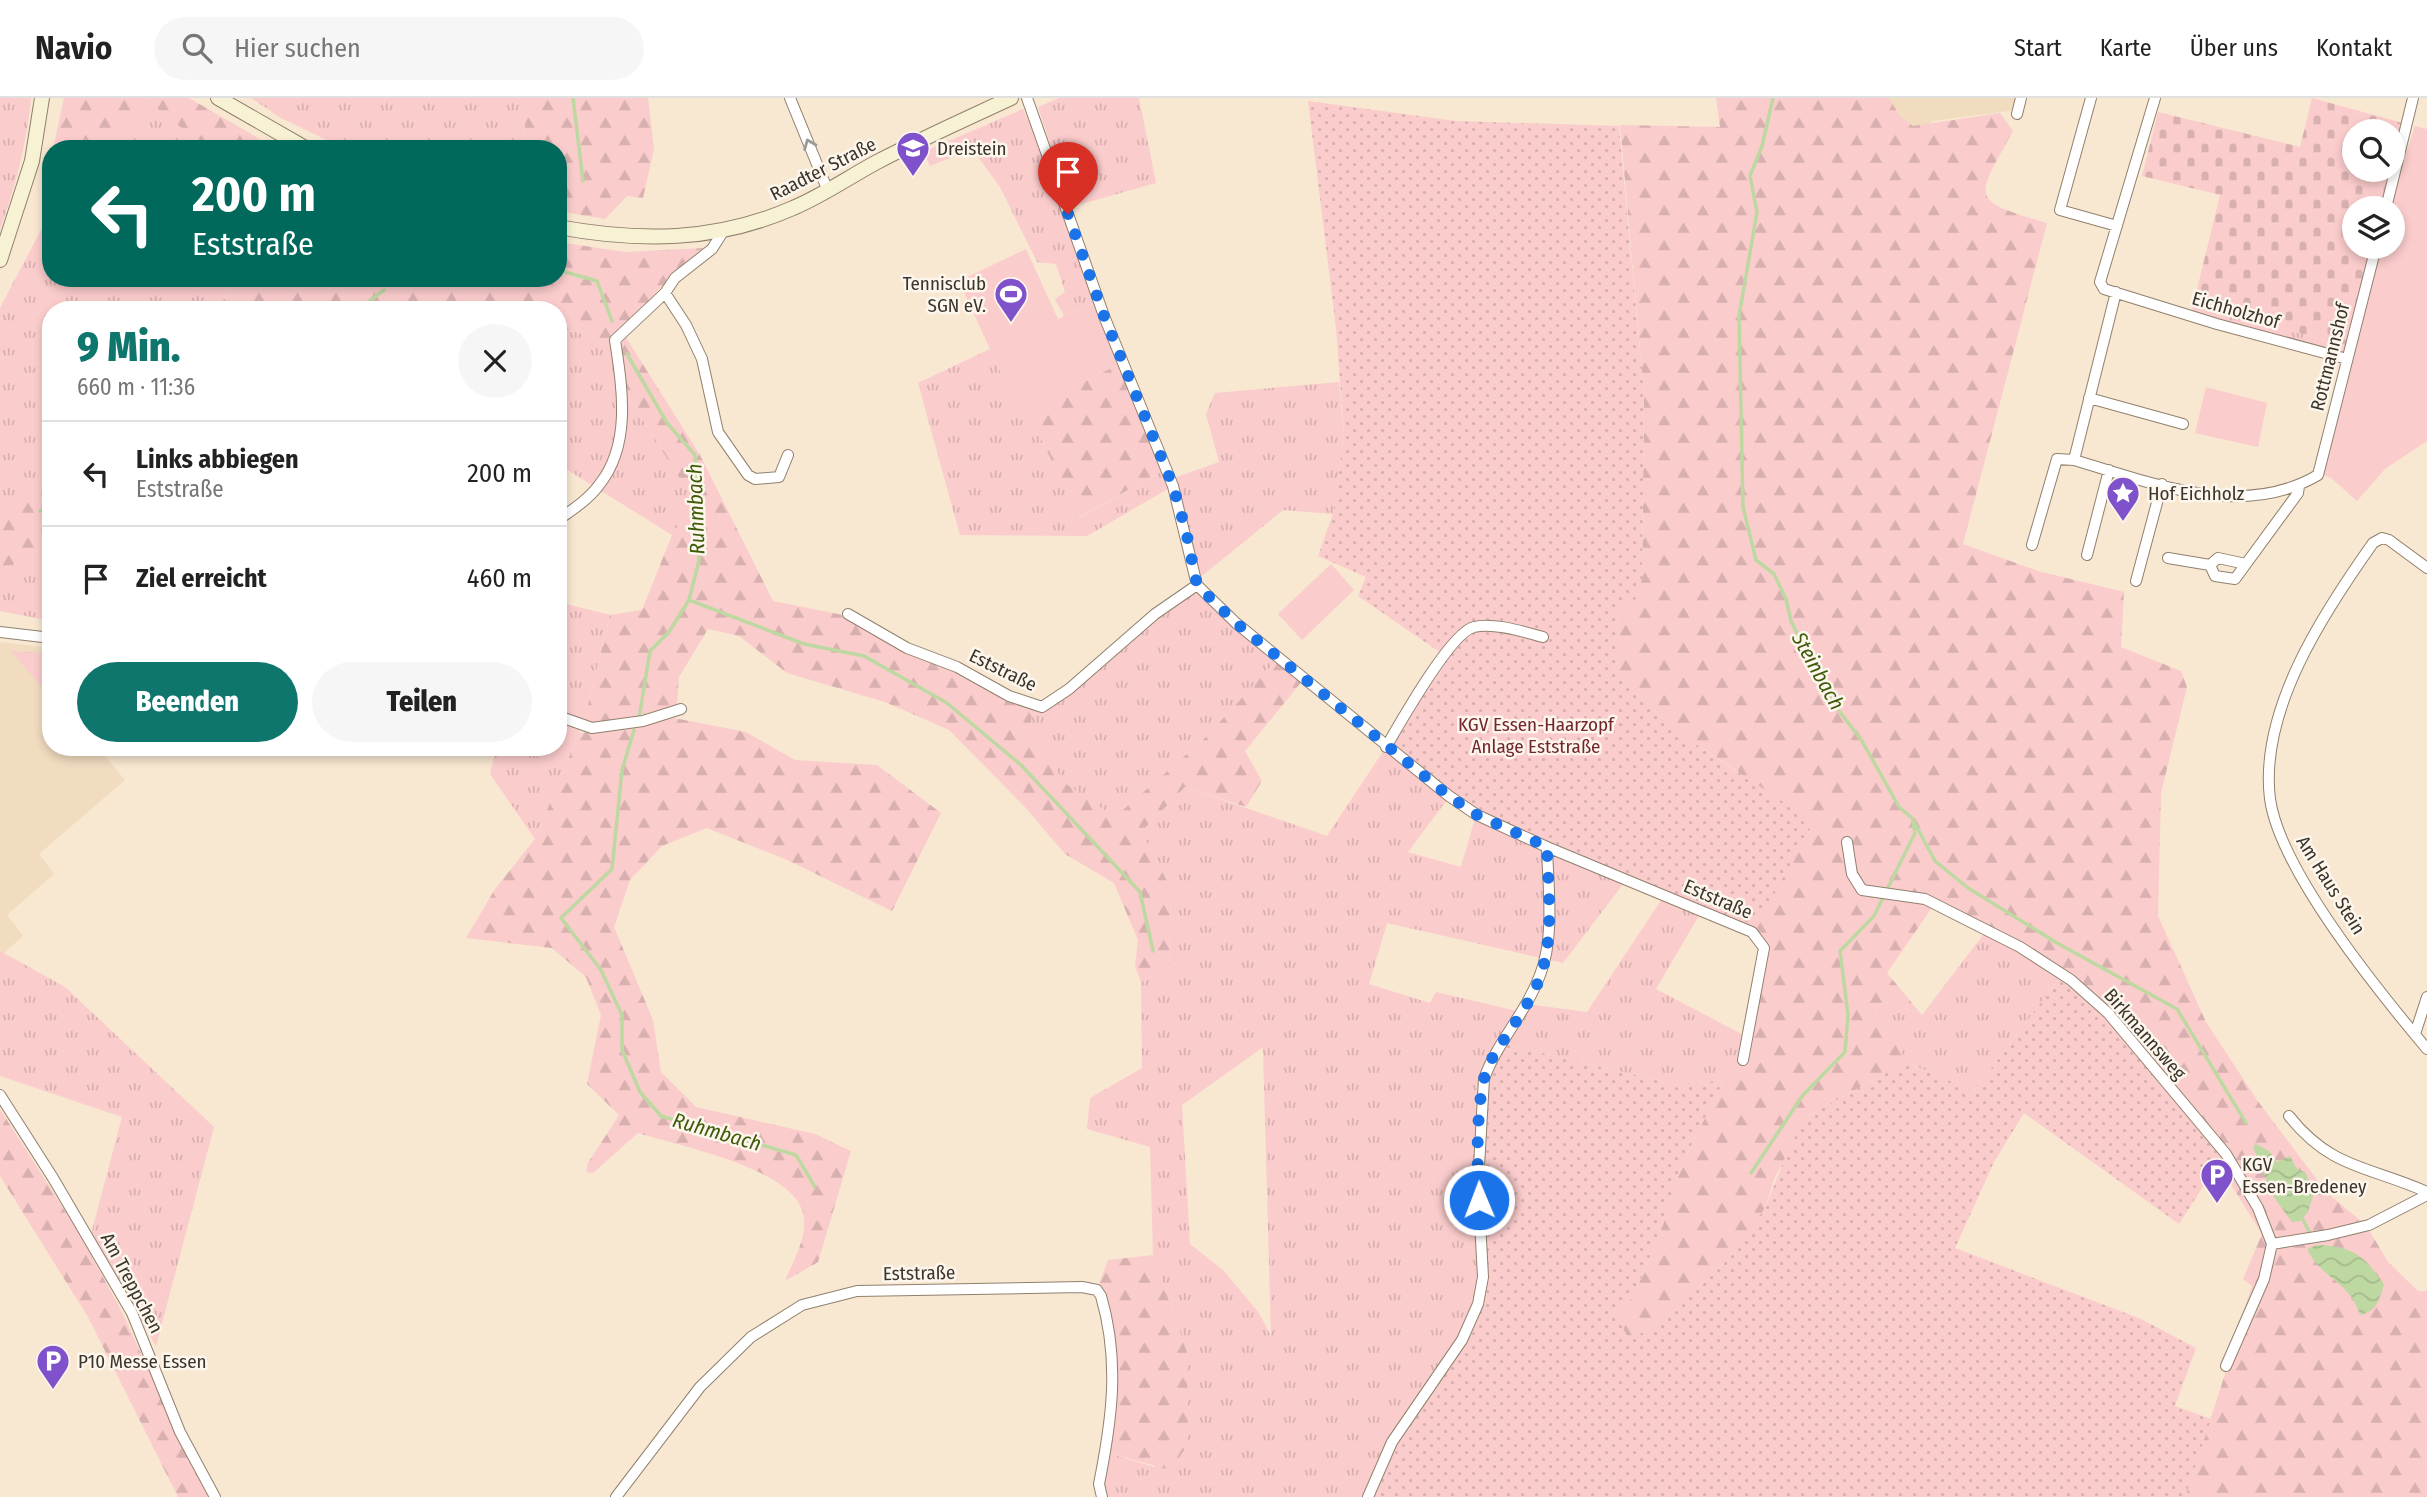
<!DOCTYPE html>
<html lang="de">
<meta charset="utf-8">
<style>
:root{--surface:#fff;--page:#f6f6f6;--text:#222;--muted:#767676;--line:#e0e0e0;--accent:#0f766e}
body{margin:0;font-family:"Fira Sans Condensed",sans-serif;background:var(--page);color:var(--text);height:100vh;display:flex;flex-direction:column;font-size:26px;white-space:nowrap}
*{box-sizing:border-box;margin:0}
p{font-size:23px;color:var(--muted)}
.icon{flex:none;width:38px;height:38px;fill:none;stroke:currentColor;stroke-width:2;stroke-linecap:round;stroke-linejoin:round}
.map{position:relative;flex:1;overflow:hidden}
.side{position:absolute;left:42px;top:203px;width:525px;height:455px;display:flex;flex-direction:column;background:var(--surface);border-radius:28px;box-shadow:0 4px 10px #0003}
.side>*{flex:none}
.hud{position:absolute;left:42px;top:42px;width:525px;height:147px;border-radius:28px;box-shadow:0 4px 10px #0003;background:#00695c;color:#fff;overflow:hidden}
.tools{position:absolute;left:2342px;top:21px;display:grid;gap:14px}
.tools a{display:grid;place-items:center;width:63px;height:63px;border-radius:50%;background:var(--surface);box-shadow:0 4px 10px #0003;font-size:35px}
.pin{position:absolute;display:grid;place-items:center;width:60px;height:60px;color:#fff;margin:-72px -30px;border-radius:50% 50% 50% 0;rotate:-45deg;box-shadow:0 0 7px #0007}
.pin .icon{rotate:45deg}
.me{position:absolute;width:77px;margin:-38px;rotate:359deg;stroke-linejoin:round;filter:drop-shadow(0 0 5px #0008)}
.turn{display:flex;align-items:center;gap:24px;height:147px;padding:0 35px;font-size:32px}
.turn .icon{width:91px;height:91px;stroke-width:2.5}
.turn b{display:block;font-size:49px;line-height:60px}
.round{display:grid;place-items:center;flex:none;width:74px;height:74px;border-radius:37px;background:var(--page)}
.head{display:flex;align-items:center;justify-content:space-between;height:119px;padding:0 35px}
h1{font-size:42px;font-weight:800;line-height:52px;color:var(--accent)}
.action{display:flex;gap:14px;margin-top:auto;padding:14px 35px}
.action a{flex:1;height:80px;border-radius:42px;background:var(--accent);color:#fff;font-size:28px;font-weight:800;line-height:80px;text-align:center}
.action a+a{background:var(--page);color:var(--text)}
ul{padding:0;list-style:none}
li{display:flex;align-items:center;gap:21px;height:105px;padding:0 35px;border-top:2px solid var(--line)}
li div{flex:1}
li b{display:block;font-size:26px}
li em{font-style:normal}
header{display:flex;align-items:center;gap:42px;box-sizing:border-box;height:98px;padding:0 35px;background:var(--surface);border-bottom:2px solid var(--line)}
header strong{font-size:33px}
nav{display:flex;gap:38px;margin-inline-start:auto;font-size:24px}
.search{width:490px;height:63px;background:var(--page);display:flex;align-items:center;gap:18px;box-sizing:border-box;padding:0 24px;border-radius:38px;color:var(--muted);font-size:26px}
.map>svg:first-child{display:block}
.built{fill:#f1dcc0}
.grass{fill:url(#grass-tufts);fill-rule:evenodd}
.forest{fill:url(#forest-firs);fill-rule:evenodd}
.cemetery{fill:url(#cemetery-stones);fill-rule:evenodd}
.park{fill:#fbcccc}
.garden{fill:url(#garden-dots)}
.water{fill:url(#water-waves)}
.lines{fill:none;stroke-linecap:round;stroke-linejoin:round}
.stream{stroke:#bed8a2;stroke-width:3.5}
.street-casing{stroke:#90806d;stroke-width:12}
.secondary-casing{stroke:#90806d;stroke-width:16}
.street{stroke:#fff;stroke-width:10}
.secondary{stroke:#f7f2d4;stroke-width:14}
.oneway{stroke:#9c9a95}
.route{stroke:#1a73e8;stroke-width:12;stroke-dasharray:0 21.6}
.labels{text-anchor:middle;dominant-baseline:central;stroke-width:5;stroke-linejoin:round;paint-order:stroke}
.poi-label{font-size:19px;fill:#3a342b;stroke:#fcf6ed;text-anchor:start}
.street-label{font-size:19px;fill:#3a342b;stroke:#fcf6ed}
.park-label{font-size:19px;fill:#73262c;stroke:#fcf6ed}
.water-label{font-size:21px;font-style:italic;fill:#3e5b0a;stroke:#fcf6ed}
</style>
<header>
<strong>Navio</strong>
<div class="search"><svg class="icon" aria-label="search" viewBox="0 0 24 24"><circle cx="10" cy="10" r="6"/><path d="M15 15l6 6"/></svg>Hier suchen</div>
<nav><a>Start</a><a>Karte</a><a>Über uns</a><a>Kontakt</a></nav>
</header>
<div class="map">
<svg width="2427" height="1399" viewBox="0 0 2427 1399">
<defs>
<pattern id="grass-tufts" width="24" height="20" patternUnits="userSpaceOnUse" patternTransform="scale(1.75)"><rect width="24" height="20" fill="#fbcccc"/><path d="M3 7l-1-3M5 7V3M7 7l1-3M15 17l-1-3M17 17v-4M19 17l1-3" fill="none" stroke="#d8b0af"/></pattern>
<pattern id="forest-firs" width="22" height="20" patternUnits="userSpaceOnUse" patternTransform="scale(1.75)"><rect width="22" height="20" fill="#fbcccc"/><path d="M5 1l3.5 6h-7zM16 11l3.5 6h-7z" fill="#d8b0af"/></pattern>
<pattern id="cemetery-stones" width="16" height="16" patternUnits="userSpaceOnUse" patternTransform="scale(1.75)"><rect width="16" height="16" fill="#fbcccc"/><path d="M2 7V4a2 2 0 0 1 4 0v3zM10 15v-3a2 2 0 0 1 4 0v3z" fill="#d8b0af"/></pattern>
<pattern id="garden-dots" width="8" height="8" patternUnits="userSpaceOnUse" patternTransform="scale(1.75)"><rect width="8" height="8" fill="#fbcccc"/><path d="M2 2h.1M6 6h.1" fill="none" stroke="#d8b0af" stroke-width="1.8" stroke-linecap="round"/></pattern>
<pattern id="water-waves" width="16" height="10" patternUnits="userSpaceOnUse" patternTransform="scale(1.75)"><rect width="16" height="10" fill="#bed8a2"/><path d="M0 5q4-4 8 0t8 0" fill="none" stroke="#a4ba8c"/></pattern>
</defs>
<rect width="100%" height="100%" fill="#f8e7d1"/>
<path class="built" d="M1888 0H2018L2015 9 2009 13 1932 23 1923 34 1900 20Z
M0 544 51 550V649H102L100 652 125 682 39 756 54 776 7 817 23 838 4 855 0 853Z"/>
<path class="grass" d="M0 0H31C27 45 15 89 0 132Z
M251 0H526L524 51H345L281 20Z
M1059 0H1139L1156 85 1071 109 1038 9Z
M150 5 203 47 208 51H103L141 10Z
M1023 11 1037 40 1095 205 1064 218 1055 201 1065 194 1056 166 1037 164 1000 89 972 51 930 68 923 54Z
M51 113V180H244L214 212H51V375L0 414V210Z
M2193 208 2350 248 2347 261 2191 217Z
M558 229 611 244 628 298 695 405 672 437 558 366Z
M990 251 1020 317 1042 342 1079 420 1164 372 1171 389 1087 438 960 437 918 285Z
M1339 284 1344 336 1333 416 1283 412 1197 482 1171 381 1219 364 1206 316 1215 295Z
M51 443V523L0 513V475Z
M1197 490 1278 561 1203 642 1115 720 1062 683 1052 662 1027 642 1034 609 1042 610 1155 517Z
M558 504 610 517 584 623 535 741 490 676 496 649H558Z
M11 553 51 556V600Z
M1386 649 1449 699 1408 754 1461 769 1476 717 1627 781 1563 865 1387 825 1369 886 1430 905 1436 894 1521 914 1496 954 1478 1118V1205L1368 1399H1102L1105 1354 1154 1369 1187 1254 1153 1157 1150 1049 1087 1031 1090 1000 1142 970 1141 884 1169 870 1171 790 1141 734 1185 689 1327 738ZM1262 950 1263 951 1271 1238 1259 1215 1223 1172 1190 1146 1182 1007Z
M1664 798 1701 814 1656 891 1751 941 1724 982 1678 987 1504 946 1527 906 1587 914Z
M1986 833 2062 877 1974 993 1906 964 1893 936 1874 914 1883 903 1922 917Z
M0 853 65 889 214 1029 156 1248 91 1136 122 1019 0 978Z"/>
<path class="forest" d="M64 0H189L277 51H208L150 5 141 10 103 51H53Z
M526 0H648L654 51 643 100 627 98 605 121 558 113V51H524Z
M1716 0H1889L1900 18 1913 28 2000 15 2013 33C1976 101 1967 102 2047 125L1963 446 2038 473 2124 494 2121 549 2181 573 2187 589 2161 695 2158 818 2206 924 2257 1002 2327 1095 2366 1127 2388 1164 2418 1193H2427V1399H2185L2227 1270 2220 1266 2230 1255 2252 1188 2243 1181 2262 1136 2218 1066 2224 1056 2072 882 1934 807 1848 784 1933 808 1887 875 1922 917 1883 903 1874 914 1893 936 1906 964 1808 1018 1775 1079 1766 1108 1744 1145 1677 1212 1642 1235 1628 1239 1615 1232 1616 1218 1633 1198 1659 1139 1682 1066 1724 982 1751 941 1764 850 1738 830 1739 674 1682 637 1615 576 1619 546 1617 512 1628 504 1642 480 1644 296 1620 27 1720 29ZM2269 1053 2277 1064 2292 1123 2273 1098Z
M558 144 625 154 703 150 676 173 611 244 558 229V212H534L504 204 492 212H214L244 180H558Z
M625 238 700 357 773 503 848 518 1034 609 1027 642 1052 662 1062 683 1115 719 1203 642 1278 561 1303 582 1245 653 1262 683 1246 709 1185 689 1141 734 1171 790 1169 870 1141 884 1135 868 1138 842 1114 785 1065 756 1025 709 949 632 885 604 787 575 739 538 708 531 679 579 677 607 606 626 584 623 610 517 642 512 672 437 695 405 628 298 615 249Z
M1119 266 1164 372 1078 420 1042 342 1020 317Z
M51 375V443L0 475V414Z
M674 620 746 634 795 662 877 667 941 715 892 813 785 761 707 730 662 748 630 782 614 829 653 922 661 974 696 1009 815 1036 851 1053 818 1164 785 1183C793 1163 806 1142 804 1121 802 1071 678 1048 638 1035L593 1075 586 1074 588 1065 619 1017 587 986 601 917 586 879 552 850 466 840 495 791 535 741 579 635 630 630Z
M0 1011 79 1135 121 1212 208 1399H178L88 1219 0 1078Z
M1153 1157 1187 1254 1188 1347 1170 1372 1105 1354 1114 1296 1097 1192 1108 1162Z"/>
<path class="cemetery" d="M2312 0 2406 26 2385 110H2354V149H2375L2350 248 2193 208 2220 97 2142 78 2158 14 2300 49ZM2354 33H2392V72H2354Z"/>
<path class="park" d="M2415 28 2427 31V343L2385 371 2357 403 2331 380 2321 376 2378 149H2392V110H2388Z
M1026 151 1058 221 1095 205 1119 266 1020 317 959 183Z
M2206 289 2267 305 2258 349 2195 335Z
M1331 466 1354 492 1302 542 1278 516Z"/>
<path class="garden" d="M1308 3 1456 23 1619 28 1644 296 1642 480 1637 500 1617 513 1619 546 1615 576 1682 637 1788 707 1810 731 1761 820 1738 830 1477 717 1387 649 1444 557 1358 498 1366 479 1318 458 1333 416 1344 336 1336 230Z
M2062 877 2108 916 2224 1056 2179 1126 2024 1015 1994 1064 1955 1150 2141 1221 2196 1250 2175 1308 2211 1321 2185 1399H1369L1393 1344 1479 1206V1087L1485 981 1504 946 1678 987 1724 982 1682 1066 1659 1139 1633 1198 1616 1218 1628 1239 1642 1235 1677 1212 1738 1151 1766 1108 1790 1047 1808 1018 1906 964 1974 993Z"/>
<path class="water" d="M2256 1046 2269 1053 2277 1064 2290 1058 2297 1071 2305 1074 2314 1095 2308 1114 2300 1123 2292 1124 2273 1098 2253 1049Z
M2317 1147C2353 1148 2365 1158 2384 1187 2379 1202 2377 1213 2360 1217 2349 1182 2321 1181 2307 1151Z"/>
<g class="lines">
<path class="stream" d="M573 0 583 83
M1773 0 1762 48 1750 78 1757 114 1739 218 1743 409 1756 462 1774 476 1786 501 1791 523 1830 601 1862 643 1899 709 1912 720 1935 763 1968 790 2057 845 2177 911 2246 1025
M558 172 597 183 612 223
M358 212 384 192
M627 256 667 325 695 357 699 463 689 502 669 534 650 553 639 620
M40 413 51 408
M689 502 804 546 864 558 947 605 1021 667 1140 794 1153 853
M634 632 622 672 612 771 561 820 601 872 622 917V952L640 994 661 1018 796 1057 815 1089
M1751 1075 1803 997 1845 954 1848 917 1840 853 1874 818 1915 735 1913 724
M2302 1120 2310 1135"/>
<defs>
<path id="street" d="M790 0 828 93
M1027 0 1104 218 1173 388 1197 487 1236 525 1449 698 1477 717 1547 749C1548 789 1555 839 1540 877 1526 915 1497 944 1484 981L1478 1086 1483 1179 1478 1206 1462 1242 1392 1344 1368 1399
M2091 0 2060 112 2117 128
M2155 0 2100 184 2104 191 2217 226 2347 261
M2017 16 2021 0
M2386 110 2413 0
M2116 194 2074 362C2152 385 2242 422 2318 377L2376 149
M665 195 686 227 702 261 718 334 748 377 755 381 779 379 788 357
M2089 300 2183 326
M558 422C572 412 589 401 599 387 632 346 622 289 615 242L665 195 675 180 712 151 724 132
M2032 447 2057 361 2074 362
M2087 457 2109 372
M2168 460 2210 467
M2246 466 2218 460 2210 467 2215 478 2235 481 2298 395 2299 388
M2427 470 2389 442 2382 440 2373 445C2324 514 2259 612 2270 701 2280 772 2379 894 2427 951
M2136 483 2162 386
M848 516 907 550 957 569 1009 598 1042 609 1069 591 1155 516 1197 487
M0 534 51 540
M558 618 592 630 643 623 681 611
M1386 649C1400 625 1451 534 1474 529 1494 524 1524 534 1543 539
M1847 744 1852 776 1862 792 1925 801 2020 849 2071 882 2108 915 2226 1056 2258 1110 2272 1146 2328 1137 2369 1127 2427 1097
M1547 749 1752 834 1764 850 1743 962
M2415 936 2427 899
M0 997 53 1080 132 1215 180 1334 215 1399
M2289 1018C2331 1071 2369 1068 2427 1094
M2226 1268 2264 1181 2272 1146
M616 1399 700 1289 751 1239 802 1207 857 1193 1082 1189 1097 1192 1101 1198C1120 1263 1112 1321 1099 1386L1102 1399"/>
<path id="secondary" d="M218 0 307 51
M558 129C639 144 716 144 793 110 822 98 849 79 877 64 921 41 966 21 1011 0
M0 162 32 63 42 0"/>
</defs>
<use href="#street" class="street-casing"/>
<use href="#secondary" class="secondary-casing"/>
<use href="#street" class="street"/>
<use href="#secondary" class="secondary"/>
</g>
<defs><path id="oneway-chevron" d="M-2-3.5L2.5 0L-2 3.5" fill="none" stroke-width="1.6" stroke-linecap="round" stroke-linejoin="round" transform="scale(1.75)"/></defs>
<use class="oneway" href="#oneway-chevron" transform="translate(809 46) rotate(-112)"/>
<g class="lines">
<path class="route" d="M1068 116 1104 218 1173 388 1186 433 1197 487 1236 525 1449 698 1477 717 1547 749C1548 786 1553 829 1544 866 1535 903 1508 932 1490 964 1475 992 1477 1069 1479 1102"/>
</g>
<defs>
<symbol id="school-pin" viewBox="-11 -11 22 30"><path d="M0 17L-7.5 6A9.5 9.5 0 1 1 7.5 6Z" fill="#7f52cb" stroke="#fcf6ed"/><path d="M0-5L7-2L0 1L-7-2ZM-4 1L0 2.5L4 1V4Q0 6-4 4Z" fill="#fff"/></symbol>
<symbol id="stadium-pin" viewBox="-11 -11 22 30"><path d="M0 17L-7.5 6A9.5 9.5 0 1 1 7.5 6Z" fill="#7f52cb" stroke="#fcf6ed"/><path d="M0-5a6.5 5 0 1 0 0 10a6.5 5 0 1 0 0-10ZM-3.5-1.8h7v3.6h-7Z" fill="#fff"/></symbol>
<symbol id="sight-pin" viewBox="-11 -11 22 30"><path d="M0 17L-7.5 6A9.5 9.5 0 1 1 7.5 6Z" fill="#7f52cb" stroke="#fcf6ed"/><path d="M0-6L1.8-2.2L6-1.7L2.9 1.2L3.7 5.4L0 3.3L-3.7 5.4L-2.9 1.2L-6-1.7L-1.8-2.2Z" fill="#fff"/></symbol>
<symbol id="parking-pin" viewBox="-11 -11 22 30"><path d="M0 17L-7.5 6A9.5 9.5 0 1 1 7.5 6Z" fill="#7f52cb" stroke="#fcf6ed"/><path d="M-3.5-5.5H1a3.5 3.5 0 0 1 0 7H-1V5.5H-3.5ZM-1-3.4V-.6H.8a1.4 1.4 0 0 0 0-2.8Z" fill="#fff"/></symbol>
</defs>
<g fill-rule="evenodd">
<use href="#school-pin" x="894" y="31" width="38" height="52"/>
<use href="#stadium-pin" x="992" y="177" width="38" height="52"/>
<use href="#sight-pin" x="2104" y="376" width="38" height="52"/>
<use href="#parking-pin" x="2198" y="1058" width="38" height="52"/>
<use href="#parking-pin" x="34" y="1244" width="38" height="52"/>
</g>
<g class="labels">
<g class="poi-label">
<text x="937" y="50">Dreistein</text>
<text x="986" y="185" text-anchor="end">Tennisclub<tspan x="986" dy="22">SGN eV.</tspan></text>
<text x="2148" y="395">Hof Eichholz</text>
<text x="2242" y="1066">KGV<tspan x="2242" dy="22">Essen-Bredeney</tspan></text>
<text x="78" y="1263">P10 Messe Essen</text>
</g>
<g class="street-label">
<text transform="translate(823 71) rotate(-27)">Raadter Straße</text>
<text transform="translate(2236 212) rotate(16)">Eichholzhof</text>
<text transform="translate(2330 259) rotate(-76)">Rottmannshof</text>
<text transform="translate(1003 572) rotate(26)">Eststraße</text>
<text transform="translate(2331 787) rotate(58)">Am Haus Stein</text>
<text transform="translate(1718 801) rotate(23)">Eststraße</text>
<text transform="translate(2145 936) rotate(49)">Birkmannsweg</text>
<text transform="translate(919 1175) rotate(-1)">Eststraße</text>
<text transform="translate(132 1185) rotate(62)">Am Treppchen</text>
</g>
<g class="park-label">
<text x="1536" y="626">KGV Essen-Haarzopf<tspan x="1536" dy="22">Anlage Eststraße</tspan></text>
</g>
<g class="water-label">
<text transform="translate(696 411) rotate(-92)">Ruhmbach</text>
<text transform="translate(1818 573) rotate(61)">Steinbach</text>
<text transform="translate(717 1034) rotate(16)">Ruhmbach</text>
</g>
</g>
</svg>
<div class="tools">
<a><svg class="icon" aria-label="search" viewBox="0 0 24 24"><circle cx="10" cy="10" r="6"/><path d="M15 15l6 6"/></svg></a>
<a><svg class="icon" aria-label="layers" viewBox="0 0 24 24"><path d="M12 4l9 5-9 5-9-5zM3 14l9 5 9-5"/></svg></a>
</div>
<div class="pin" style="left:1068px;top:116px;background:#d93025"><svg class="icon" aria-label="arrive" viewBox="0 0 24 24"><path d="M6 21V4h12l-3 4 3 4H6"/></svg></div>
<svg class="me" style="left:1479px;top:1102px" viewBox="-20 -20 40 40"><circle r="17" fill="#1a73e8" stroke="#fff" stroke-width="3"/><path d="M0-11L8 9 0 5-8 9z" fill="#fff"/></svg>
<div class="hud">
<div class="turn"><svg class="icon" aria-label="left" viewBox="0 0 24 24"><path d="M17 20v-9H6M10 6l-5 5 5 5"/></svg><div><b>200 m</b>Eststraße</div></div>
</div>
<section class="side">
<div class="head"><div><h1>9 Min.</h1><p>660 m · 11:36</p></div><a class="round"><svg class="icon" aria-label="close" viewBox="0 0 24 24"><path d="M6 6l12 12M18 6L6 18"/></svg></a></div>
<ul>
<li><svg class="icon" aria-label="left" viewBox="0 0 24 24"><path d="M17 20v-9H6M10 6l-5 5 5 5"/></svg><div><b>Links abbiegen</b><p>Eststraße</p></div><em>200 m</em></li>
<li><svg class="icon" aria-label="arrive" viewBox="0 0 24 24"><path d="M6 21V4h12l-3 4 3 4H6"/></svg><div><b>Ziel erreicht</b></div><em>460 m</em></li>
</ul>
<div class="action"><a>Beenden</a><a>Teilen</a></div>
</section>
</div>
